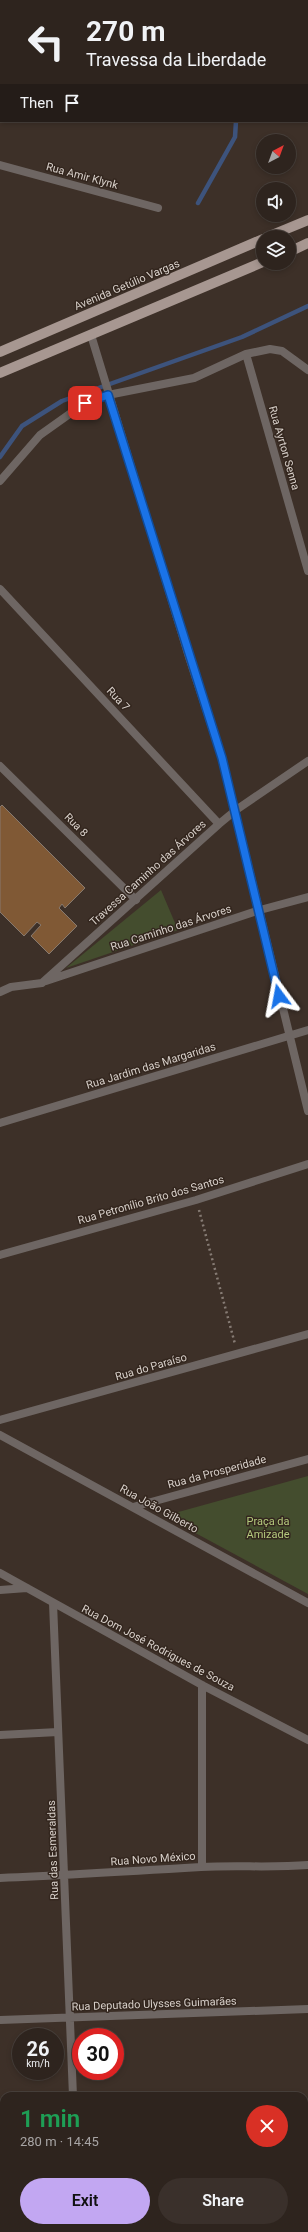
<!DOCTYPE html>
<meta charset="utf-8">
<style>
:root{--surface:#2e241e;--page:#3a302b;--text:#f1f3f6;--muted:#a7a4a4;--line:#49413c;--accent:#c2a7f2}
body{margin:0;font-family:Roboto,sans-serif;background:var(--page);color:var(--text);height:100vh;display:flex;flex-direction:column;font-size:15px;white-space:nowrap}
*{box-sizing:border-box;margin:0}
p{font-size:13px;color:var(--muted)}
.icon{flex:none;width:22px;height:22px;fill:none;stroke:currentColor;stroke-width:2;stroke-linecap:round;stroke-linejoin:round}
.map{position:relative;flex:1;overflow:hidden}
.sheet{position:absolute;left:0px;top:2092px;width:308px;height:140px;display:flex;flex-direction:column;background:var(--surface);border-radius:12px 12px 0 0;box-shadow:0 2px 6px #0003,0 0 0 1px var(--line)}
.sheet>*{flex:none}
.guide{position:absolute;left:0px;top:0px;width:308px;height:122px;box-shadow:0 2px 6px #0003,0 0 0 1px var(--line);background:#2e241e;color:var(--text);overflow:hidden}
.needle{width:26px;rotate:41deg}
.buttons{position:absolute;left:256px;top:134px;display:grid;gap:8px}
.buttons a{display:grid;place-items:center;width:40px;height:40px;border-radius:50%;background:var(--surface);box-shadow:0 2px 6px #0003,0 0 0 1px var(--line);font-size:20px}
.speed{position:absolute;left:12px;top:2028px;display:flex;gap:8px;font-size:20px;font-weight:700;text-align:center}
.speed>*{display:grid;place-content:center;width:52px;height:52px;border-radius:50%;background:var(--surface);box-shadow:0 2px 6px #0003,0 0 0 1px var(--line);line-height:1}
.speed small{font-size:10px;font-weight:400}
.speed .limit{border:6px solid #d22;background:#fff;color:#111}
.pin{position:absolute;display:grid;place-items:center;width:34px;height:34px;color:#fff;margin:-17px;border-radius:8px;box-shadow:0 2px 6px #0006}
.me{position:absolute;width:44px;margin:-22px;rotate:347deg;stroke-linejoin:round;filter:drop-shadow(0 0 3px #0008)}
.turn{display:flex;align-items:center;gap:14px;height:84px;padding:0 20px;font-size:18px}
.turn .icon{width:52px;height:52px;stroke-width:2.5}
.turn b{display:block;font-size:28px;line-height:34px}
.then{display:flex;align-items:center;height:38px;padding:0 20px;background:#0003;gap:8px;font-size:15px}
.round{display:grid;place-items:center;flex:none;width:42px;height:42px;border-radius:21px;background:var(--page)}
.headline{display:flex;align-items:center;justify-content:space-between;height:68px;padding:0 20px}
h1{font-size:24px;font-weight:600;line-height:30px;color:#1e9e55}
.cta{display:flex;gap:8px;margin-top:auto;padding:8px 20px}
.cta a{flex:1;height:46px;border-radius:24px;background:var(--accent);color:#111;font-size:16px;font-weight:600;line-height:46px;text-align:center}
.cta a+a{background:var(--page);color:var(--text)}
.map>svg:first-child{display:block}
.green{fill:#444d2e}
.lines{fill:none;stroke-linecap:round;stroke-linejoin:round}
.stream{stroke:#3d537c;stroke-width:4.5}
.building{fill:#805935;stroke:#87796e}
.path{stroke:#867b74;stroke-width:2.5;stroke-dasharray:2 3;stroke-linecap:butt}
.minor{stroke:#6e6663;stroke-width:8}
.primary{stroke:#a79791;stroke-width:10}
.route-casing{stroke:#114b97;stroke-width:10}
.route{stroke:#1a73e8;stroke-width:7}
.labels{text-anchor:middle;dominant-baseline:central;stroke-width:3;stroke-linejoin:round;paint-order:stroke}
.street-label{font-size:11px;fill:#d8d0ca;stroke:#33261e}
.park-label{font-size:11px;fill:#b4c97d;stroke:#33261e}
</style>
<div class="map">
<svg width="308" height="2232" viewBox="0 0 308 2232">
<rect width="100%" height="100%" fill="#3d3028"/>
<path class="green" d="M161 890 178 930 66 968Z
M308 1476V1594L164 1516Z"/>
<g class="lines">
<path class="stream" d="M246 1V0
M198 203 235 137 236 121
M0 457 22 426 62 401 242 337 308 306"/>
</g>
<path class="building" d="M2 805 85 888 65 908 62 904 59 908 77 926 49 954 31 936 41 925 37 922 24 936 0 912V807Z"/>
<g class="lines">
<path class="path" d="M199 1210 235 1344"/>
<path class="minor" d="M0 25H1
M307 90H308
M0 165 158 208
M91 335 189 657 222 758 308 1111
M246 354 308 571
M0 481 40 435 85 403 108 395 194 378 246 354 270 349 282 351 308 370
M0 589 219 824
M0 766 136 900
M46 981 260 910 308 897
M0 992 11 987 42 983 219 824 236 810 308 761
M0 1123 308 1030
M0 1255 196 1200 308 1164
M0 1420 308 1334
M0 1435 308 1603
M133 1507 308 1459
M0 1573 202 1685 308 1740
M0 1590 27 1588
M53 1603 73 2096
M202 1685V1867
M0 1735 58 1732
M0 1878C67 1875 134 1871 201 1867 237 1865 272 1868 308 1865
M0 2020 308 2009
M304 2152H308
M0 2166H4
M78 2228V2232"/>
<path class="primary" d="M267 237 308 220
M289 252 308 243
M0 352 263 239
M0 373 263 262"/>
</g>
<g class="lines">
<defs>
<path id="route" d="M85 403 108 395 222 758 279 996"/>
</defs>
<use href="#route" class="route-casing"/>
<use href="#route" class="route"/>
</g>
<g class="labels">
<g class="street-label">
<text transform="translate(82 176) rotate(15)">Rua Amir Klynk</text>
<text transform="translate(127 285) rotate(-23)">Avenida Getúlio Vargas</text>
<text transform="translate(284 448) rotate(74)">Rua Ayrton Senna</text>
<text transform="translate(118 699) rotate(47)">Rua 7</text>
<text transform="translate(76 825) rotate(45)">Rua 8</text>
<text transform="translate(148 873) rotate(-42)">Travessa Caminho das Árvores</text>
<text transform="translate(171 928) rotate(-18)">Rua Caminho das Árvores</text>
<text transform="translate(151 1066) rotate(-17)">Rua Jardim das Margaridas</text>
<text transform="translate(151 1200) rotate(-16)">Rua Petronílio Brito dos Santos</text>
<text transform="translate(151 1367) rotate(-16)">Rua do Paraíso</text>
<text transform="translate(217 1472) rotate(-15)">Rua da Prosperidade</text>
<text transform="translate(159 1509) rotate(29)">Rua João Gilberto</text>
<text transform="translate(158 1648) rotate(28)">Rua Dom José Rodrigues de Souza</text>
<text transform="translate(53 1850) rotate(-92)">Rua das Esmeraldas</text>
<text transform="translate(153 1859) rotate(-4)">Rua Novo México</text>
<text transform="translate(154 2004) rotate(-2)">Rua Deputado Ulysses Guimarães</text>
</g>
<g class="park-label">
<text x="268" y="1521">Praça da<tspan x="268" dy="13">Amizade</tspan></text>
</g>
</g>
</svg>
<div class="buttons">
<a><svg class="needle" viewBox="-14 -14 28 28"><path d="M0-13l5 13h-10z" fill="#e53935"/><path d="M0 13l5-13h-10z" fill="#a7a4a4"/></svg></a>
<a><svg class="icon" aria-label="sound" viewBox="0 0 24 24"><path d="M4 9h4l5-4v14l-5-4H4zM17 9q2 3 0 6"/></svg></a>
<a><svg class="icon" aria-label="layers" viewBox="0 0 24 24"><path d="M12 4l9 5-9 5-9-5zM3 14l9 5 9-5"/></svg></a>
</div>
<div class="speed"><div>26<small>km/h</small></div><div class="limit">30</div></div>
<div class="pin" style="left:85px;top:403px;background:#d93025"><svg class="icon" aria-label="arrive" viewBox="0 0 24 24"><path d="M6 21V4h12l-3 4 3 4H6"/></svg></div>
<svg class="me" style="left:279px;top:996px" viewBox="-20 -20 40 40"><path d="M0-17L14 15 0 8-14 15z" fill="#1a73e8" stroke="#fff" stroke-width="4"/></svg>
<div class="guide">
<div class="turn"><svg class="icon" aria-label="left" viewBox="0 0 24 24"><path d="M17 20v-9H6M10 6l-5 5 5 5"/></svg><div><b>270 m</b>Travessa da Liberdade</div></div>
<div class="then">Then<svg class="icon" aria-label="arrive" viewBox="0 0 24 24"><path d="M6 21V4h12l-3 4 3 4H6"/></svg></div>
</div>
<section class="sheet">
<div class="headline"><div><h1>1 min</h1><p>280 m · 14:45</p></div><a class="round" style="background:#d93025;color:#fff"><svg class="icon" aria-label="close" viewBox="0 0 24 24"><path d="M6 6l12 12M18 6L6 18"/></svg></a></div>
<div class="cta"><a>Exit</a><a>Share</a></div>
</section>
</div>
